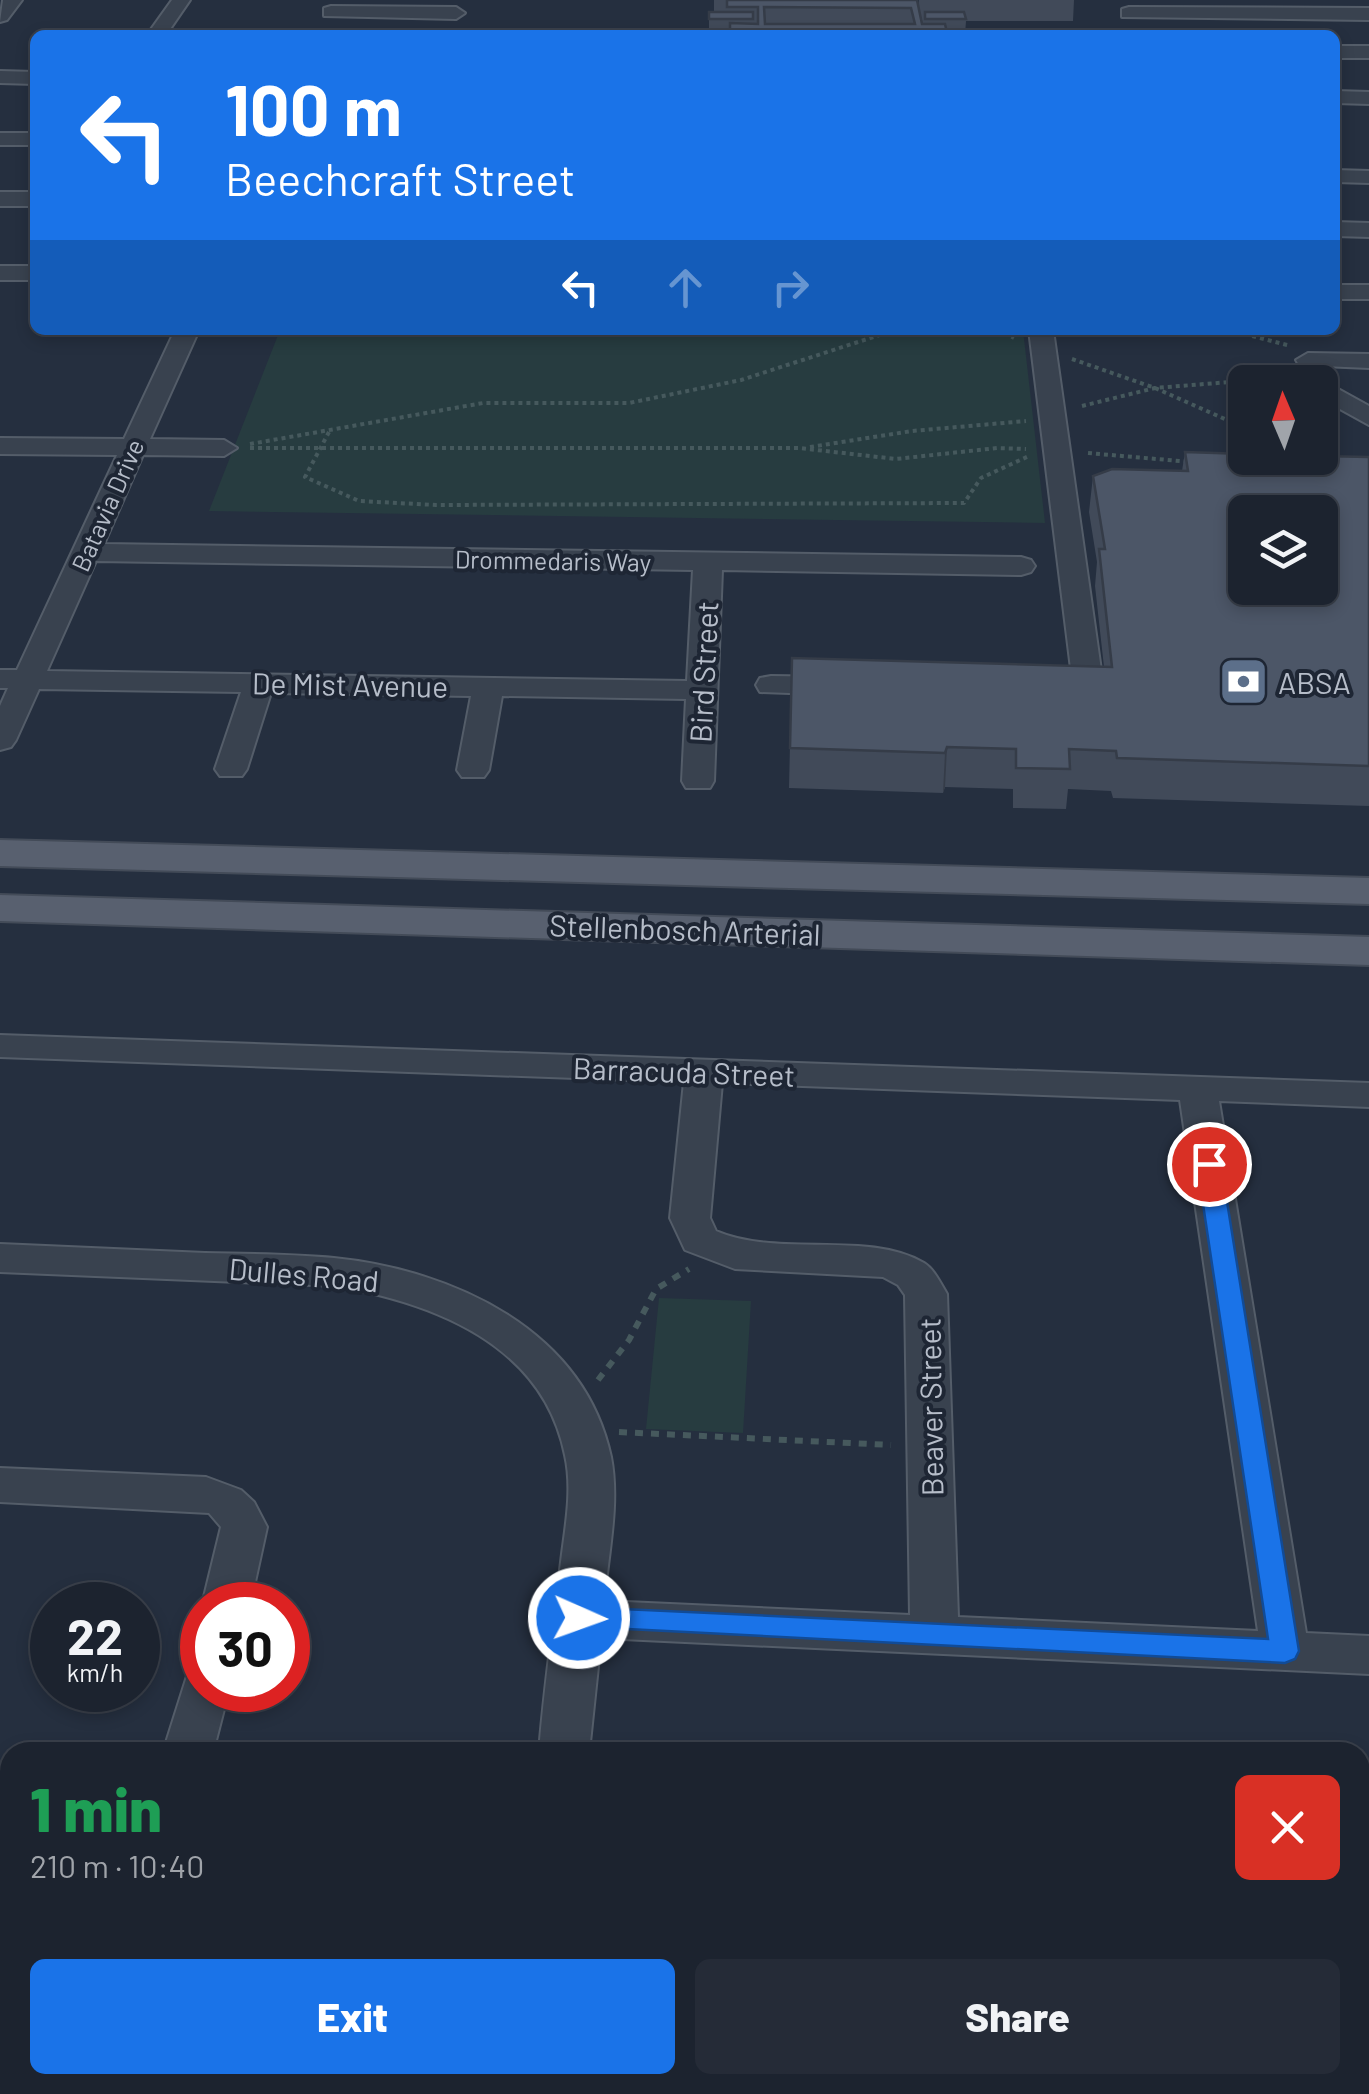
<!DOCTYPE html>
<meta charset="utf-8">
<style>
:root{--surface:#1c232f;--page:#252b37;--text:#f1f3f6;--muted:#a0a4aa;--line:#3a404b;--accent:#1a73e8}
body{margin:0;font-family:Barlow,sans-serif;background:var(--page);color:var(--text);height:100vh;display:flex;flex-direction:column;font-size:38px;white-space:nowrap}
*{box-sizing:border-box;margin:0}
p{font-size:32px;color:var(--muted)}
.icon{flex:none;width:55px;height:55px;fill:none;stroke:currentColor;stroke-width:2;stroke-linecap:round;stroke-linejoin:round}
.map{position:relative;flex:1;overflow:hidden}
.sheet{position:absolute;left:0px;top:1742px;width:1370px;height:352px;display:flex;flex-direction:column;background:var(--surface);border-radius:30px 30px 0 0;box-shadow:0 5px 15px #0003,0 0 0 2px var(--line)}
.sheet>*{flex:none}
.top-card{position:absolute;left:30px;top:30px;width:1310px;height:305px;border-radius:15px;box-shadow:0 5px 15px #0003,0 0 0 2px var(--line);background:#1a73e8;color:#fff;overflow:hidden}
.needle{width:65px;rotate:358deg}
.buttons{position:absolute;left:1228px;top:365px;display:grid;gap:20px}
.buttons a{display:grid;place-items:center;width:110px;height:110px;border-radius:15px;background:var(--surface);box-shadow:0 5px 15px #0003,0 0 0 2px var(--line);font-size:50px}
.speed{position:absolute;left:30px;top:1582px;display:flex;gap:20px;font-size:50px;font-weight:700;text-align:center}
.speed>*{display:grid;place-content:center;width:130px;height:130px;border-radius:50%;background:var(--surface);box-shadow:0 5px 15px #0003,0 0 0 2px var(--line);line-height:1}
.speed small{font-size:25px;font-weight:400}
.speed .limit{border:15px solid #d22;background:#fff;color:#111}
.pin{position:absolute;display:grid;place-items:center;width:85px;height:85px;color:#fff;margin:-42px;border:5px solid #fff;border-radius:50%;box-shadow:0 2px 10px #0007}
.me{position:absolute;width:110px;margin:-55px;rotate:92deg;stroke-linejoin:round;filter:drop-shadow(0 0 8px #0008)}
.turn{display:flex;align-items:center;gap:35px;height:210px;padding:0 30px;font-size:45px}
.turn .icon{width:130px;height:130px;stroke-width:2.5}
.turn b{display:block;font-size:70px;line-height:85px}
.lanes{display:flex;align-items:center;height:95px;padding:0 30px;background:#0003;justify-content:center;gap:50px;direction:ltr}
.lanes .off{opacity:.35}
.round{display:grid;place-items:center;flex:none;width:105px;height:105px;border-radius:15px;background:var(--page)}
.headline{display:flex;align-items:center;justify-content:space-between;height:170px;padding:0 30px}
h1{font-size:60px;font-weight:800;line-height:75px;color:#1e9e55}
.cta{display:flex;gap:20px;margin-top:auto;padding:20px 30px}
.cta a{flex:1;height:115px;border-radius:15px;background:var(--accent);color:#fff;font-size:40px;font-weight:800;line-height:115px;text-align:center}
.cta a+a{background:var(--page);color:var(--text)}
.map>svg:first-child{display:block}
.green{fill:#273c40}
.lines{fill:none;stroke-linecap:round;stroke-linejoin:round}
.minor-casing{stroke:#545d69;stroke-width:4}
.major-casing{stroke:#434b58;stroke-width:4}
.path-far1{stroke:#46595d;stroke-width:4;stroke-dasharray:4 4;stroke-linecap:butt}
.path{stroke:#46595d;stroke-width:6;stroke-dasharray:8 8;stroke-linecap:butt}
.minor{fill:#39424f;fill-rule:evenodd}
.major{fill:#58606f;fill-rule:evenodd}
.wall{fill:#414a59}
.shaded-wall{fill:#353c48}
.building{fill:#4c5667;stroke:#353c48;stroke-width:2.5;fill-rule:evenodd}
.route{fill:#1a73e8;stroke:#114b97;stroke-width:2.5}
.labels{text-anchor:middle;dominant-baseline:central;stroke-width:8;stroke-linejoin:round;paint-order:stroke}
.far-street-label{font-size:25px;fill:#b6bdc9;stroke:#1e2634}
.street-label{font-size:30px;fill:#b6bdc9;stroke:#1e2634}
.poi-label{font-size:30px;fill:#b6bdc9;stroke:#1e2634;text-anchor:start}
</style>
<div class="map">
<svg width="1369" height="2094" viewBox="0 0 1369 2094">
<rect width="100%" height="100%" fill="#252f3f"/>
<path class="green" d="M280 330H1023L1045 523 209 511Z
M659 1298 751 1301 743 1433 646 1429Z"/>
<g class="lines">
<defs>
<path id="minor" d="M3 0H22L7 20 0 22Z
M172 0H190L166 35H147Z
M331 6 456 7 465 13 456 19 324 16V8Z
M1129 7 1369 8V20L1122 17V9Z
M1335 46H1369V58H1335Z
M0 71 35 72V84L0 83Z
M1335 91 1369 92V104L1335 103Z
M0 133H35V145H0Z
M1335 170 1369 171V183L1335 182Z
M0 192H35V206H0Z
M1335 222 1369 223V237L1335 236Z
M0 266H35V280H0Z
M1335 285H1369V299H1335Z
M175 330H199L150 439 224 440 237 448 224 456 143 455 104 544 1021 557 1031 560 1035 566 1031 572 1021 575 722 570 714 781 710 788H686L682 781 686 699 502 696 489 770 484 777H462L457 770 471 696 271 693 247 769 242 776H220L215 769 241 692 39 689 16 740 11 747 0 750V706L8 688H0V670H17L117 455 0 454V438L124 439ZM96 561 693 570 687 681 47 671Z
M1029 330H1053L1102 677 1097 696 1058 706 1047 704 1042 697 1047 690 1071 684 1072 677Z
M1308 353 1369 354V368L1299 365 1296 360Z
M1320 379 1369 406V425L1320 398V382H1310Z
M771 676 844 677 855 679 859 686 855 693 844 695 760 692 756 685 760 678Z
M0 1035 1369 1083V1107L1219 1101 1306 1633 1369 1636V1674L601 1638 589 1752H539C544 1689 553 1625 561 1562 565 1528 573 1490 565 1455 543 1345 435 1303 335 1286L0 1272V1244C68 1247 137 1250 205 1253 248 1254 292 1254 334 1258 453 1270 584 1330 611 1457 620 1503 608 1555 604 1601L910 1615 905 1295 898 1285 883 1277 735 1269 685 1250 670 1218 684 1082 0 1057ZM722 1083 1180 1100 1258 1631 958 1617 947 1294C941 1284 934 1269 924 1263 869 1230 779 1258 716 1231L710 1218Z
M0 1468 206 1477 241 1490 254 1502 267 1527 250 1605H202L221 1527 209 1513 0 1502Z
M202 1671V1690H229L213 1752H163L187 1676Z
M1360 1932 1369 1933V1981L1360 1980Z
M77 2085H133L131 2094H75Z
M499 2085H555L554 2094H498Z
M908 2085H964V2094H908Z"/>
<path id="major" d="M0 840 1369 878V904L0 866Z
M0 895 1369 937V965L0 921Z"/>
</defs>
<use href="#minor" class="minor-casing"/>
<use href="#major" class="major-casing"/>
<path class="path-far1" d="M997 330 1014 338
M1229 330 1291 346
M1072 359 1155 388 1245 428
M1082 406 1155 388 1292 377
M329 432 305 477 359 501 436 505 964 503 981 478 1029 456
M250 444 483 403H629L741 380 895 330
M810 447 912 431 1026 421
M250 448H799L896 459 997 448 1026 449
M1088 453 1191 462"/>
<path class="path" d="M598 1380 629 1340 656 1289 689 1269
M619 1432 891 1445"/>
<use href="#minor" class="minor"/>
<use href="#major" class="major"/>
</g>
<path class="wall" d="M714 0H917L918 9 919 0H1074L1073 21H966L965 35H709V19L727 12 714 11Z
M1185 452 1369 457V806L1113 798 1111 791 1068 789 1066 809 1013 808V789L945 787 943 793 789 788 792 658 1104 667 1095 586 1097 562 1089 512 1093 476 1182 471Z"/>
<path class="shaded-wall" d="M947 747 945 787 943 793 945 753Z"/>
<path class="building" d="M727 0H917L922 24H945L947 33H730V23L758 24V7H727ZM764 7 911 8 915 24H765Z
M709 12H753V19H709Z
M925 12H964L966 19H925Z
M1185 452 1245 454V458H1320V456L1369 457V766L1117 758 1116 751 1069 749 1070 769 1016 768V749L947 747 945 753 790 748 792 658 1112 667 1099 549H1105L1093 476 1112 469 1188 471ZM1245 512H1320V588H1245Z"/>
<path class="route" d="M1209 1157 1221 1164 1299 1651 1295 1659 1285 1663 569 1626 564 1618 569 1610 579 1607 1268 1639 1197 1164Z"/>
<defs>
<symbol id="bank-square" viewBox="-11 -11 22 22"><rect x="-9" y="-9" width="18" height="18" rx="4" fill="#5c6f8a" stroke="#1e2634"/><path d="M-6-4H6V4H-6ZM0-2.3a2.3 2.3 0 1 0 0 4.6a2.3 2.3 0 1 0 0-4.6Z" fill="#fff"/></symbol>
</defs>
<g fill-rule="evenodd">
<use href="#bank-square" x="1216" y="654" width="55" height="55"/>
</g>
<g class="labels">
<g class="far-street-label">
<text transform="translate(107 505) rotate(-66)">Batavia Drive</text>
<text transform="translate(553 560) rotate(1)">Drommedaris Way</text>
</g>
<g class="street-label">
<text transform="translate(703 672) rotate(-87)">Bird Street</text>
<text transform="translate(350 684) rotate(1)">De Mist Avenue</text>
<text transform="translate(685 929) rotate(2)">Stellenbosch Arterial</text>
<text transform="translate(684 1071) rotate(2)">Barracuda Street</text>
<text transform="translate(304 1274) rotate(5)">Dulles Road</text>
<text transform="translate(930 1407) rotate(-91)">Beaver Street</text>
</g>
<g class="poi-label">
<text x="1278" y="682">ABSA</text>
</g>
</g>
</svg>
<div class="buttons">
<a><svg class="needle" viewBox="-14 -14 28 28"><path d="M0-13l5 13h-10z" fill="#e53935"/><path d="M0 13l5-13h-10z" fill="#a0a4aa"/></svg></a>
<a><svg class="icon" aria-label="layers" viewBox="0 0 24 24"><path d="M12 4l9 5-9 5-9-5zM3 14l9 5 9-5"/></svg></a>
</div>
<div class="speed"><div>22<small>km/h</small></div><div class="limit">30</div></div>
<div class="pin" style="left:1209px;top:1164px;background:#d93025"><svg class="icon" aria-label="arrive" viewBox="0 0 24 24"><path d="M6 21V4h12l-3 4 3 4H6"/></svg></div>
<svg class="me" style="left:579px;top:1618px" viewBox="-20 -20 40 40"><circle r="17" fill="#1a73e8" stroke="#fff" stroke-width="3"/><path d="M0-11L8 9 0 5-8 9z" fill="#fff"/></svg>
<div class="top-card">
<div class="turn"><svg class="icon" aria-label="left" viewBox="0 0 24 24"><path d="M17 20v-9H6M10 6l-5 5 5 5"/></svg><div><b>100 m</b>Beechcraft Street</div></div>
<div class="lanes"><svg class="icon" aria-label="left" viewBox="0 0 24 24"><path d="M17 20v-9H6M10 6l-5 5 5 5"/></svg><svg class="icon off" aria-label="ahead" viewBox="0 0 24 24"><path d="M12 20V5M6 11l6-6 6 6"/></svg><svg class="icon off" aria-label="right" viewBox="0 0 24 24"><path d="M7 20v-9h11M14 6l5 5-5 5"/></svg></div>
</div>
<section class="sheet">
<div class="headline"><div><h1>1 min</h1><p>210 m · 10:40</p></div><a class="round" style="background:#d93025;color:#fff"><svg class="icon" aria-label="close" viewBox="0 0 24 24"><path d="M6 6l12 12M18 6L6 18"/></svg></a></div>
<div class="cta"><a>Exit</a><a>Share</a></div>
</section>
</div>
